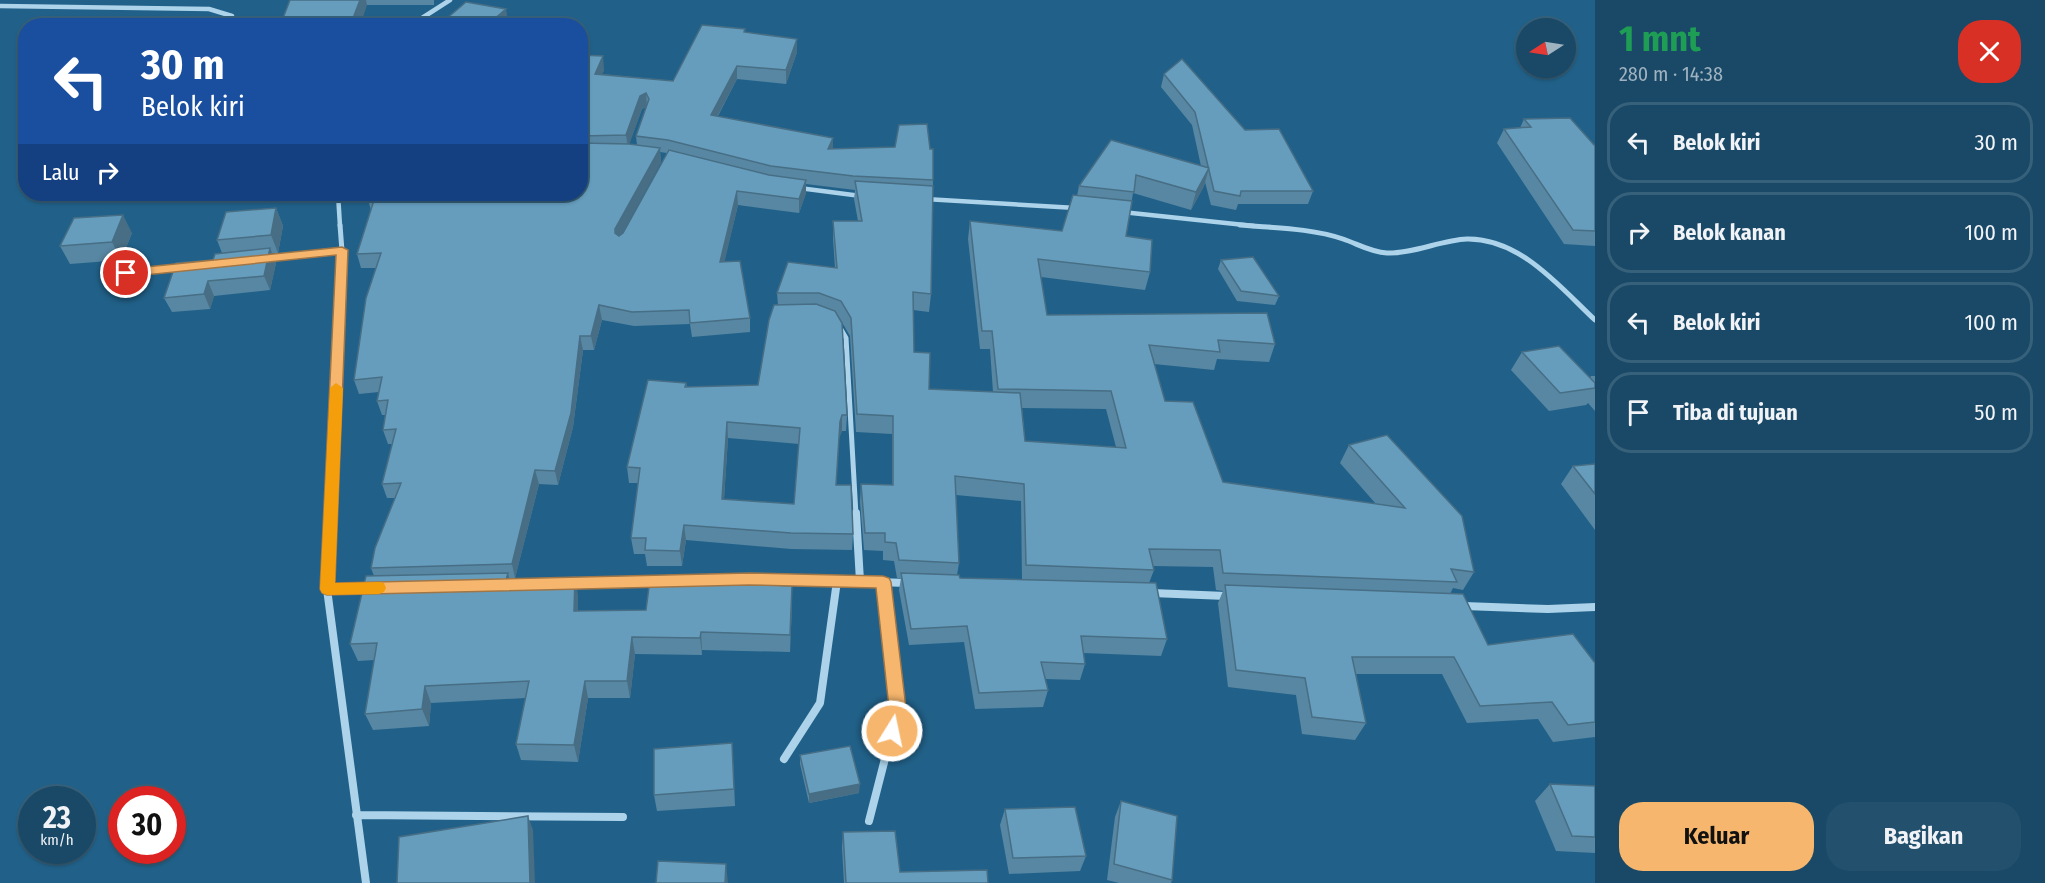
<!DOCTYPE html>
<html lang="id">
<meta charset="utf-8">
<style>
:root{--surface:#194967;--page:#22506d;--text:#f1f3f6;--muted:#9fb2c0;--line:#37617b;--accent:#f7b66d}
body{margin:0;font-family:"Fira Sans Condensed",sans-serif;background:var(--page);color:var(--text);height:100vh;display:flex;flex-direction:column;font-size:22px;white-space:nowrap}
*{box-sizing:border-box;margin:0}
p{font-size:20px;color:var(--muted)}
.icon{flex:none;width:33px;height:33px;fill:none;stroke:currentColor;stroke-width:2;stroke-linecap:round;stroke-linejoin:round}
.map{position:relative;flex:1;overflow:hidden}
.panel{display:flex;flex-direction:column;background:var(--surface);width:450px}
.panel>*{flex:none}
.guide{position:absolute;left:18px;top:18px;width:570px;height:183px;border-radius:24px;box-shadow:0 2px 4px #0004,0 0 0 2px var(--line);background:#1a4fa0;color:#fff;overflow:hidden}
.needle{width:39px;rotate:258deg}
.buttons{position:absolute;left:1516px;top:18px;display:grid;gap:12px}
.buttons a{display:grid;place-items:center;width:60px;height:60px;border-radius:50%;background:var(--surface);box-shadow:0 2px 4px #0004,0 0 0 2px var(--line);font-size:30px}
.speed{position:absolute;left:18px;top:786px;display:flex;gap:12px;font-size:30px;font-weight:700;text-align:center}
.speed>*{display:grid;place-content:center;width:78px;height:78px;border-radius:50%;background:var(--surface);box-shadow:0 2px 4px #0004,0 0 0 2px var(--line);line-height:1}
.speed small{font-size:15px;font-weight:400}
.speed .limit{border:9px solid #d22;background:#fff;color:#111}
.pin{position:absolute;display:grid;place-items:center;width:51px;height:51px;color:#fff;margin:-26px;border:3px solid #fff;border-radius:50%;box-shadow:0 2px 6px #0007}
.me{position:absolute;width:66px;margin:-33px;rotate:10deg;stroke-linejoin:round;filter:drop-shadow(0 0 4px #0008)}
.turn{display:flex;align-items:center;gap:21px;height:126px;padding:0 24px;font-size:27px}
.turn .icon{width:78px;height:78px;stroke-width:2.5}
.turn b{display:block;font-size:42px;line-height:51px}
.then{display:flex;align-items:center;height:57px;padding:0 24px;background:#0003;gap:12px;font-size:22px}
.round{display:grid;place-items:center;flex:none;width:63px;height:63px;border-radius:24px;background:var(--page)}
.overview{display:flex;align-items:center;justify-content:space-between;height:102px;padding:0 24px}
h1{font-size:36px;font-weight:700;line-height:45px;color:#1e9e55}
.action{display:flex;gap:12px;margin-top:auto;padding:12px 24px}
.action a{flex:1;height:69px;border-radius:24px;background:var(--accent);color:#111;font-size:24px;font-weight:700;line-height:69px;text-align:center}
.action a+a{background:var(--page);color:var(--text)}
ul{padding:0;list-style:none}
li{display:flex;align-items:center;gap:18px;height:81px;margin:0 12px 9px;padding:0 12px;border:3px solid var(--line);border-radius:24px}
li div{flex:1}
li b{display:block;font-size:22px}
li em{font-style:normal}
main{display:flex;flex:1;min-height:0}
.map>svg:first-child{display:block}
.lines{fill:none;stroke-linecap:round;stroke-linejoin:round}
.service{stroke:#acd3ea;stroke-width:3}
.minor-far2{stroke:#acd3ea;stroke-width:4.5}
.minor-far1{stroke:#acd3ea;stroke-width:5}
.minor{stroke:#acd3ea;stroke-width:8}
.wall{fill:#5887a3;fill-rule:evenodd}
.shaded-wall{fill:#476e84}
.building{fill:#669dbd;stroke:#476e84;stroke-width:1.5;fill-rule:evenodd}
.route{fill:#f7b66d;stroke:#a17647;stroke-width:1.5}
.slow{fill:#f59e0b}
</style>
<main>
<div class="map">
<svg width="1595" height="883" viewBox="0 0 1595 883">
<rect width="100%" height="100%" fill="#216189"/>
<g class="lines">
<path class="service" d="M422 18 435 26"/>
<path class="minor-far2" d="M0 6 209 9 232 16
M416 26 422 18 450 0
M799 188 861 196
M338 194 340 226
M925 199 1076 208
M1122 212 1254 226"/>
<path class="minor-far1" d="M1240 225C1273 228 1311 228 1343 239 1358 244 1370 252 1387 253 1413 254 1441 240 1467 239 1520 238 1560 287 1595 320
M268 258 342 251
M126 273 180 267
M839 326 846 338 856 515
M330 515 342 251 340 225"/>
<path class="minor" d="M330 513 327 589 366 883
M856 513 860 581
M666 581 749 578 908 583
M570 583 656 581
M327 589 371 588
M1152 593 1226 596
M1464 606 1548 609 1595 607
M784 759 820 703 837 581
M356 815 623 817
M869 821 898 708 883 582"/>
</g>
<path class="wall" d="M290 0H434V5H367Z
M745 32 797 52 786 84 737 79 718 116 833 138V149L933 180 931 294 929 312 913 310 914 352 929 389 993 392 990 349H980L968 239 970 221 1062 231 1077 196 1079 186 1111 140 1201 166 1192 125 1161 87 1164 74 1245 130 1313 191 1308 204H1238L1236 210 1211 205 1205 182 1204 186 1191 210 1133 193 1126 236 1150 272 1145 290 1041 277 1047 315 1275 344 1269 362 1217 359 1214 370 1154 364 1165 401 1223 482 1376 504 1340 463 1349 445 1474 572 1463 590 1453 588 1450 594 1488 645 1595 663V737L1553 742 1538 719 1467 723 1442 674H1356L1366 723 1355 740 1302 734 1296 695 1228 687 1218 603 1223 591 1216 590 1213 567 1153 566 1154 570 1149 583 1167 639 1161 656 1083 653 1085 664 1080 680 1045 679 1048 690 1043 707 975 709 964 642 909 645 899 590 901 578H897L894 561 883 560V551L864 550 860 502 861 484 892 485V434L856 432 850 336 840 319 839 318 847 415 846 431H842L839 438 836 485 853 534 852 550 791 549 686 540 682 566H647L645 554H634L631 538 638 483H629L627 467 686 383 687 387 758 385 778 305 777 293 835 268 833 239V221H858L854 199 855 190 806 184V193L799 213 738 205 724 262 750 318V332L692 337 690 324 634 326 602 320 594 350H583L573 427 558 485 539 484 515 578H509L510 583 578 595V611L646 610 792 603 790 652 702 650V655L635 654 630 698H588L578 762 521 760 516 744 526 698 431 703 429 726 373 730 365 714 374 660 358 661 350 644 374 576 371 568 396 498H387L382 484 392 444H388L383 430 385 415H382L377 401 379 392 359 394 354 380 376 268H361L357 254 371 210 367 197 368 194H580V55L604 70 602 74 673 81ZM646 107 636 136 637 145 629 144 642 109ZM660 152 667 153 623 233 621 235 661 162ZM1022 408 1106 409 1116 447 1025 441ZM728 438 799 444 794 504 724 499ZM956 495 1021 501 1022 579 960 578 957 575 959 563Z
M1524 119 1595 146V246L1564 244 1497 143 1504 129 1520 128Z
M276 208 283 226 278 253H272L276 263 270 290 214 296 210 309 172 312 164 298 222 253 217 240Z
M132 233 121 260 70 264 60 246Z
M1221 260 1279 296 1275 305 1237 301 1218 269Z
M1522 352 1590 378 1591 376H1595V411L1588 403 1586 405 1549 411 1511 370Z
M1595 464V530L1561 484 1573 466Z
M800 755 859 793 809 803 800 764Z
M733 760 735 806 657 811 654 795Z
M1550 784 1595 786V853L1556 851 1535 801Z
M1121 801 1172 880 1171 883H1119L1107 880 1115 817Z
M1005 809 1086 856 1080 871 1009 874 1000 825Z
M843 832 900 872 988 883H844L842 848Z"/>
<path class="shaded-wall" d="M360 0H366L367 5 360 26H350Z
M506 9 508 21 493 20Z
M797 39V52L786 84V70Z
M603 56 604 70 597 87 595 74Z
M737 66V79L711 128V115Z
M646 93 647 107 642 109 628 148 626 135 640 96Z
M833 138V151L828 149Z
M660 148 661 162 617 243 615 229Z
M1209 168 1204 186 1191 210 1196 192Z
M806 180V193L799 213V199Z
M737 191 738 205 721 277 720 262Z
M276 208 283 226 278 253 271 235Z
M123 215 132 233 121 260 112 242Z
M270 248 276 263 270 290 264 276Z
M208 281 214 296 210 309 204 294Z
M599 305 602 320 594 350 591 336Z
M580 336 583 350 573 427 558 485 555 471Z
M842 415V431L839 438 835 500 840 422Z
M727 422 728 438 723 514 722 499Z
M535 470 539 484 515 578 512 564Z
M684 525 686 540 682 566 680 551Z
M508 573 512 590 505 583Z
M575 577 578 595V628L574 611Z
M792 586V603L790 652V635Z
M701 632 702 650V655L700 638Z
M632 637 635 654 630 698 627 681Z
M585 681 588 698 578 762 574 745Z
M425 686 431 703 429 726 422 709Z
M860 784 859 793 809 803V794Z
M528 816 533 830 535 883H530Z
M726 864 728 883H725Z"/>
<path class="building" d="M290 0H360L350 26H280Z
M466 2 506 9 493 20 572 21 571 26H438Z
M702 25 745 29 744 32 797 39 786 70 737 66 711 115 833 138 828 149 895 147 899 125 927 124 930 149H933V180L853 176 771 166 668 140 636 136 649 99 646 93 640 96 626 135 580 136V55L603 56 595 74 673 81Z
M1182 59 1245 130 1279 129 1313 191H1241L1240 196 1214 191 1195 112 1164 74Z
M1570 118 1595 146V231L1573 230 1504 129 1531 127 1524 119Z
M1111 140 1209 168 1196 192 1136 175 1134 192 1079 186Z
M580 143 629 144 660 148 615 229V233L619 236 623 233 669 150 769 175 806 180 799 199 737 191 720 262 740 261 750 318 690 323 689 310 632 312 599 305 591 336H580L571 413 555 471 535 470 512 564 371 568 375 548 401 483 382 484 396 429 383 430 388 400 377 401 382 377 354 380 366 298 381 253 357 254 375 197H367L368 194H580Z
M855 181 933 186 931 294 913 292 914 352 930 353 929 389 1020 393 1025 441 1126 448 1111 391 998 389 992 331H982L970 221 1062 231 1073 195 1132 201 1126 236 1152 240 1150 272 1038 259 1047 315 1267 313 1275 344 1218 340 1220 352 1149 345 1165 401 1193 402 1223 482 1405 508 1349 445 1387 435 1462 516 1474 572 1451 569 1457 582 1223 573 1220 550 1149 549 1154 570 1026 565 1024 484 955 476 959 563 899 560 896 543 885 542V533H865L861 484 893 485V416L857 414 851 318 841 301 819 293H777L788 262 837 268 833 221H862Z
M276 208 271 235 217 240 226 212Z
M123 215 112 242 60 246 74 218Z
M270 248 264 276 208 281 204 294 164 298 176 263 213 260 215 254Z
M1253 257 1279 296 1241 291 1221 260Z
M816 304 835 311 842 323 847 415H842L840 422 836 485H851L853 534 791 533 684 525 680 551 645 550 646 538H631L640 468 627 467 648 380 686 383 685 387 758 385 769 320 774 305ZM727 422 800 428 794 504 722 499Z
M1559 346 1595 383V388L1560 393 1522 352Z
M1595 464V494L1573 466Z
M508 573 505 583 575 577 574 611 646 610 650 579 792 586 790 635 701 632 700 638 632 637 627 681H585L574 745 516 744 529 681 425 686 422 709 365 714 377 643 350 644 366 576Z
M901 573 959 575 960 578 1156 583 1167 639 1081 636 1085 664 1041 662 1048 690 979 693 967 626 911 629Z
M1225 585 1463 594 1488 645 1573 634 1595 663V722L1568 725 1552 702 1480 706 1454 657H1352L1366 723 1312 717 1305 678 1236 670Z
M732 743 734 789 654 795V749Z
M850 746 860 784 809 794 800 755Z
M1550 784 1595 786V837L1572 836Z
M1121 801 1177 816 1172 880 1114 864Z
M1075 807 1086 856 1013 858 1005 809Z
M528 816 530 883H397L399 837Z
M895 831 900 872 987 870 988 883H846L843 832Z
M658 861 726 864 725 883H656Z"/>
<path class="route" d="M342 247 348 250 335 583 749 573 883 576 889 578 891 582 906 708 898 736 892 738 886 736 883 731 889 708 876 588 749 585 327 595 322 593 320 589 336 255 126 277 120 273 126 269Z"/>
<path class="slow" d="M336 383 343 388 335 583 379 582 384 583 386 588 384 592 379 594 327 595 322 593 320 589 330 388Z"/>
</svg>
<div class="buttons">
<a><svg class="needle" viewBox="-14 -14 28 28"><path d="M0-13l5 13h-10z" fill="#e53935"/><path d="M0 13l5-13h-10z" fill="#9fb2c0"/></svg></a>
</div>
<div class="speed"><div>23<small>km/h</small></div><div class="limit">30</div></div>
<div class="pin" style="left:126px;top:273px;background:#d93025"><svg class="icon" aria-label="arrive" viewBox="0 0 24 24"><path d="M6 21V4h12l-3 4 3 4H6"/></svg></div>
<svg class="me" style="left:892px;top:731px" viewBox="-20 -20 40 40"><circle r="17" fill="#f7b66d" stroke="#fff" stroke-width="3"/><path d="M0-11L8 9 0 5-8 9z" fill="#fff"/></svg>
<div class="guide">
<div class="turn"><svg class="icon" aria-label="left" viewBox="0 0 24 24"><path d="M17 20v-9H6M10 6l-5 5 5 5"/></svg><div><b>30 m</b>Belok kiri</div></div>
<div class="then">Lalu<svg class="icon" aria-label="right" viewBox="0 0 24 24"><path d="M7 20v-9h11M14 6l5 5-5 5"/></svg></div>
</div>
</div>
<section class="panel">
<div class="overview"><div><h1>1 mnt</h1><p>280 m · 14:38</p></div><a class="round" style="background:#d93025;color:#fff"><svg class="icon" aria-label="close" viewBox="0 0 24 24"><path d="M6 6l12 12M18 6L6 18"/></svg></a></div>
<ul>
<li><svg class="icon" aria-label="left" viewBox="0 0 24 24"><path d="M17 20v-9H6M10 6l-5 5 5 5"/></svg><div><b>Belok kiri</b></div><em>30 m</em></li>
<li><svg class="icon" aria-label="right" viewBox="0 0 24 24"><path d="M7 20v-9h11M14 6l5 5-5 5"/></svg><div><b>Belok kanan</b></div><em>100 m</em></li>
<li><svg class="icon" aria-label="left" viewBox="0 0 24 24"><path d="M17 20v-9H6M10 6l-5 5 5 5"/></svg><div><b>Belok kiri</b></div><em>100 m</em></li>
<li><svg class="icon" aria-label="arrive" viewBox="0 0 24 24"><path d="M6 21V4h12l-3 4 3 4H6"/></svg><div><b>Tiba di tujuan</b></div><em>50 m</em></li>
</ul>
<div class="action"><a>Keluar</a><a>Bagikan</a></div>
</section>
</main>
